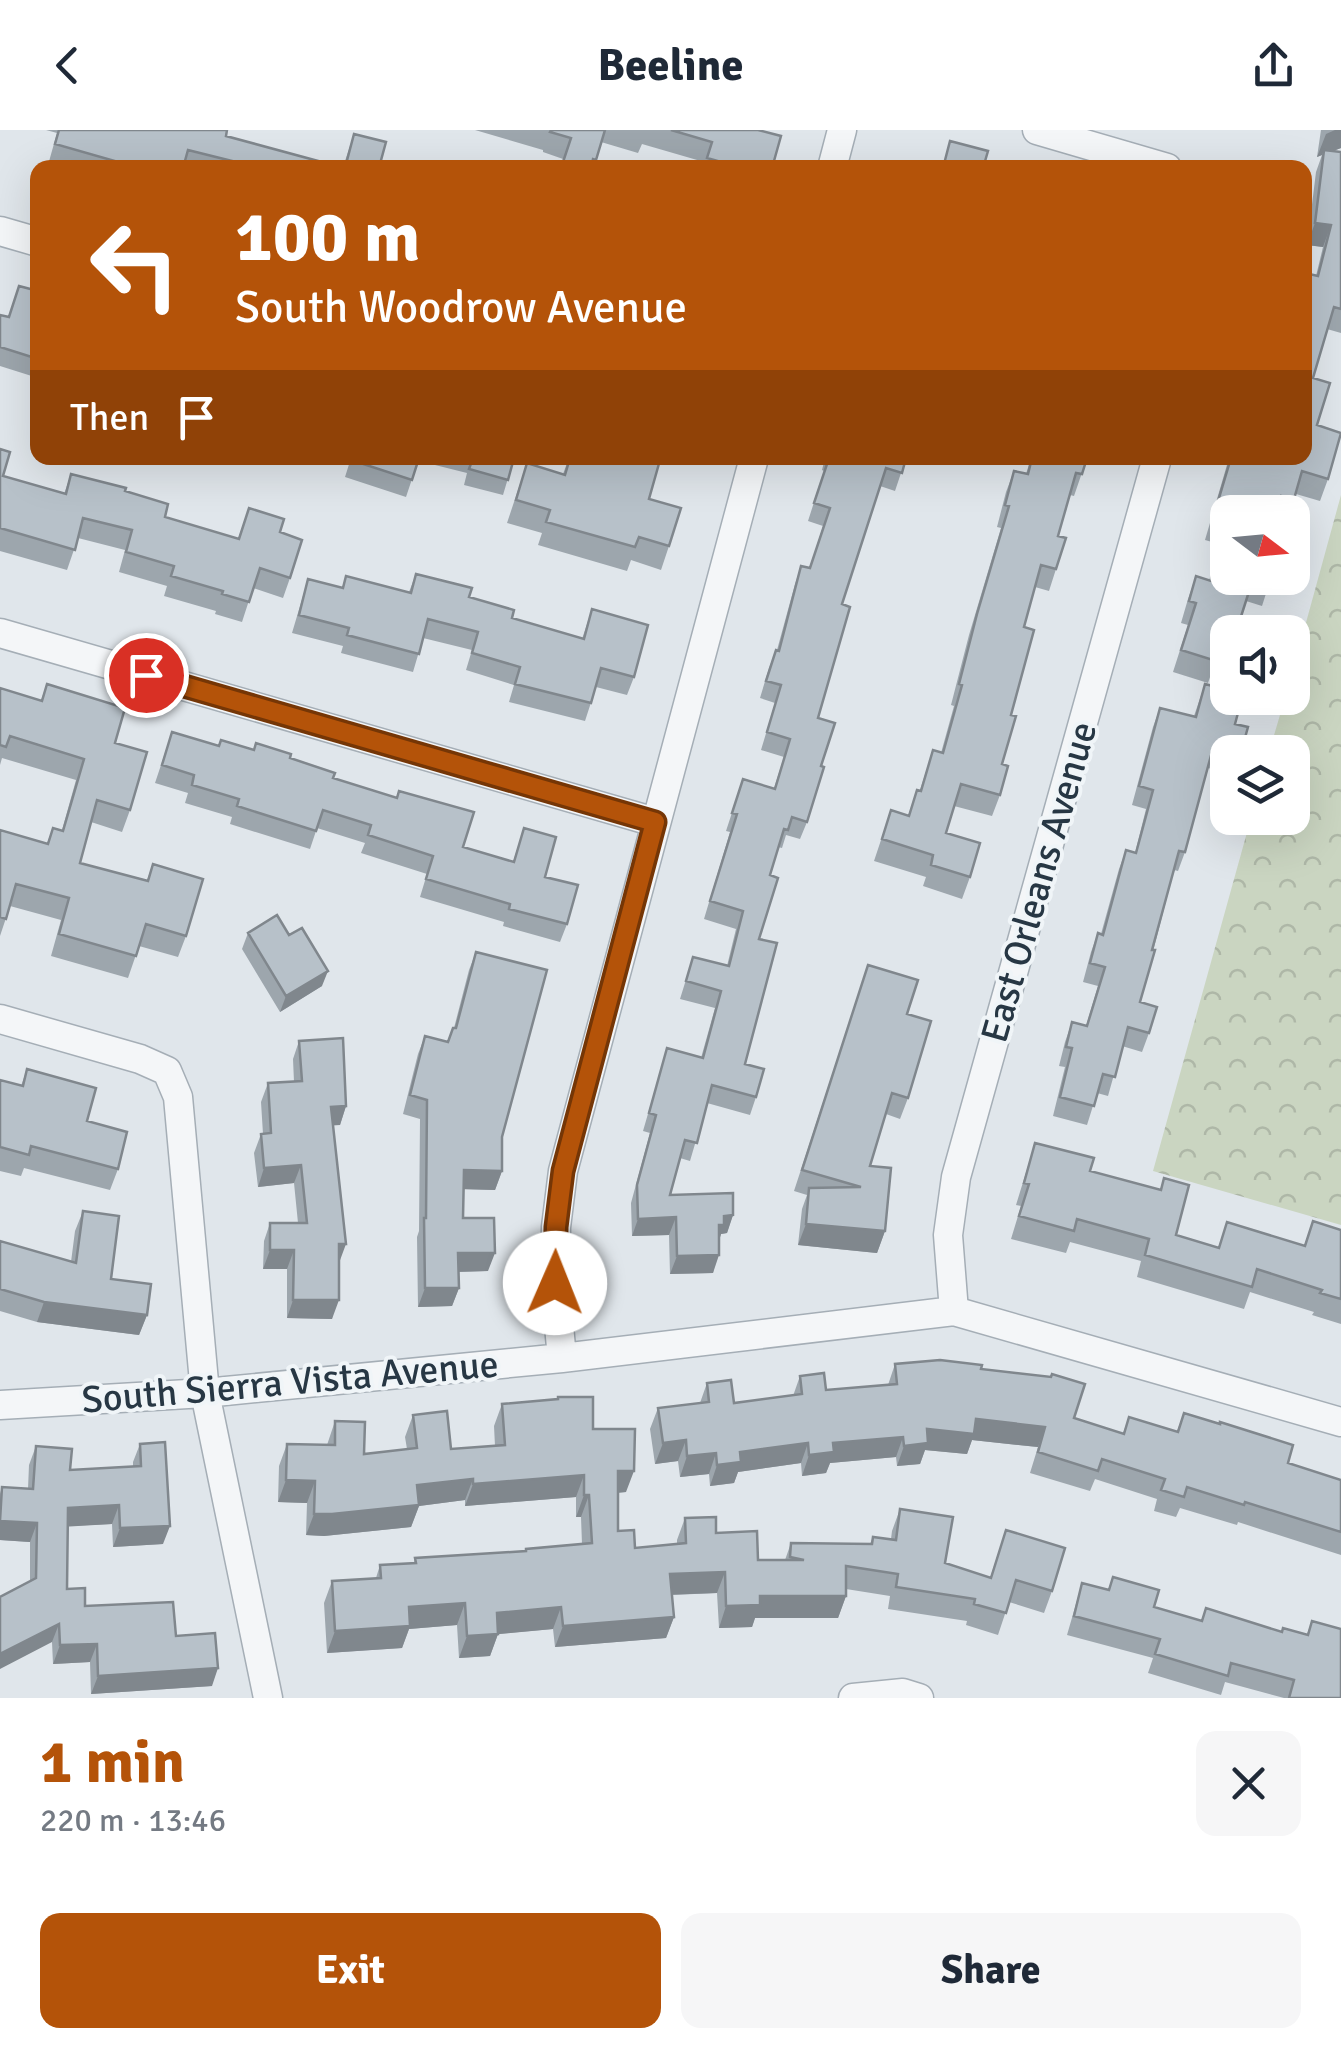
<!DOCTYPE html>
<meta charset="utf-8">
<style>
:root{--surface:#fff;--page:#f6f6f7;--text:#1f2937;--muted:#747a83;--accent:#b45309}
body{margin:0;font-family:Signika,sans-serif;background:var(--page);color:var(--text);height:100vh;display:flex;flex-direction:column;font-size:38px;white-space:nowrap}
*{box-sizing:border-box;margin:0}
p{font-size:32px;color:var(--muted)}
.icon{flex:none;width:55px;height:55px;fill:none;stroke:currentColor;stroke-width:2;stroke-linecap:round;stroke-linejoin:round}
.map{position:relative;height:1568px;overflow:hidden}
.sheet{display:flex;flex-direction:column;background:var(--surface);flex:1}
.sheet>*{flex:none}
.guide{position:absolute;left:30px;top:30px;width:1282px;height:305px;border-radius:20px;box-shadow:0 10px 40px #0002;background:#b45309;color:#fff;overflow:hidden}
.needle{width:65px;rotate:106deg}
.buttons{position:absolute;left:1210px;top:365px;display:grid;gap:20px}
.buttons a{display:grid;place-items:center;width:100px;height:100px;border-radius:20px;background:var(--surface);box-shadow:0 10px 40px #0002;font-size:50px}
.pin{position:absolute;display:grid;place-items:center;width:85px;height:85px;color:#fff;margin:-42px;border:5px solid #fff;border-radius:50%;box-shadow:0 2px 10px #0007}
.me{position:absolute;width:110px;margin:-55px;rotate:1deg;stroke-linejoin:round;filter:drop-shadow(0 0 8px #0008)}
.turn{display:flex;align-items:center;gap:35px;height:210px;padding:0 40px;font-size:45px}
.turn .icon{width:130px;height:130px;stroke-width:2.5}
.turn b{display:block;font-size:70px;line-height:85px}
.then{display:flex;align-items:center;height:95px;padding:0 40px;background:#0003;gap:20px;font-size:38px}
.round{display:grid;place-items:center;flex:none;width:105px;height:105px;border-radius:20px;background:var(--page)}
.overview{display:flex;align-items:center;justify-content:space-between;height:170px;padding:0 40px}
h1{font-size:60px;font-weight:700;line-height:75px;color:var(--accent)}
.action{display:flex;gap:20px;margin-top:auto;padding:20px 40px}
.action a{flex:1;height:115px;border-radius:20px;background:var(--accent);color:#fff;font-size:40px;font-weight:700;line-height:115px;text-align:center}
.action a+a{background:var(--page);color:var(--text)}
header{display:flex;justify-content:space-between;align-items:center;height:130px;padding:0 40px;background:var(--surface);font-size:45px;font-weight:700}
.map>svg:first-child{display:block}
.park{fill:url(#park-crowns)}
.lines{fill:none;stroke-linecap:round;stroke-linejoin:round}
.minor-casing{stroke:#a5aeb6;stroke-width:31}
.minor{stroke:#f4f6f8;stroke-width:28}
.wall{fill:#9da6ad}
.shaded-wall{fill:#80878d}
.building{fill:#b7c1c9;stroke:#80878d;stroke-width:2.5}
.route-casing{stroke:#753606;stroke-width:25}
.route{stroke:#b45309;stroke-width:18}
.labels{text-anchor:middle;dominant-baseline:central;stroke-width:8;stroke-linejoin:round;paint-order:stroke}
.street-label{font-size:38px;fill:#273744;stroke:#f0f5f8}
</style>
<header><svg class="icon" aria-label="back" viewBox="0 0 24 24"><path d="M15 5l-7 7 7 7"/></svg>Beeline<svg class="icon" aria-label="share" viewBox="0 0 24 24"><path d="M12 15V3M7 8l5-5 5 5M5 13v7h14v-7"/></svg></header>
<div class="map">
<svg width="1341" height="1568" viewBox="0 0 1341 1568">
<defs>
<pattern id="park-crowns" width="20" height="18" patternUnits="userSpaceOnUse" patternTransform="scale(2.5)"><rect width="20" height="18" fill="#cad5c1"/><path d="M2 6a3 3 0 1 1 6 0M12 15a3 3 0 1 1 6 0" fill="none" stroke="#aeb7a7"/></pattern>
</defs>
<rect width="100%" height="100%" fill="#e0e6eb"/>
<path class="park" d="M1341 365V1095L1153 1041 1251 688H1292V622H1269L1285 568H1292L1293 540Z"/>
<g class="lines">
<defs>
<path id="minor" d="M1037 0 1167 38
M832 38 842 0
M0 101 38 112
M0 503 655 692
M0 889 140 929 167 941 178 967 205 1263 268 1568
M954 1181 948 1105 956 1047 1157 328
M562 1228 555 1153 556 1097 563 1041 754 328
M0 1275 205 1263 562 1228 954 1181 1341 1292
M853 1568 903 1563 919 1568"/>
</defs>
<use href="#minor" class="minor-casing"/>
<use href="#minor" class="minor"/>
</g>
<path class="wall" d="M46 0H227L226 6 343 37 354 4 380 34 393 38H58L48 35 57 3Z
M475 0H758L772 38H703L704 32 642 14 638 23 601 12 593 38H561L563 29 543 22V20Z
M1321 0H1341V18L1333 21 1341 22V203L1327 199 1313 248 1317 295 1328 349 1320 371 1296 364 1289 382H1228L1271 448 1262 476 1246 471 1236 502H1228V520L1220 518 1208 553 1173 542 1188 495 1181 493 1188 469 1196 446 1209 451 1219 414 1205 410 1229 328H1305L1316 146 1323 117 1307 115 1316 42 1322 25 1317 27Z
M19 156 38 161V248L0 236V185L9 187Z
M0 319 3 346 64 364 71 344 125 361 165 387 238 409 249 378 280 402 290 448 283 468 253 458 242 492 215 484 216 481 164 466 167 456 119 442 125 420 78 408 67 440 0 421Z
M351 328H419L406 367 345 347Z
M437 328H514L503 365 464 355 467 343 435 335Z
M569 328H650L649 369 669 416 661 440 631 430 627 441 538 415 542 403 507 393 527 333 563 344Z
M825 328H906L895 361 880 356 842 474 818 588 821 636 807 692 800 709 786 705 782 718 778 717 770 745 759 809 745 934 756 967 750 985 707 973 690 1031 680 1028 670 1065 733 1085 727 1103 721 1104 719 1111 713 1143 670 1144 669 1105 632 1106 631 1073 650 1003 643 1001 667 918 701 928 715 878 680 869 693 827 727 836 736 799 704 789 730 702 726 701 743 649 774 658 784 627 761 620 775 573 760 568 769 538 776 520H777L795 454 801 436 810 438 823 396 808 391 824 341 822 340Z
M1031 328H1087L1074 366 1070 365 1058 406 1056 439 1049 461 1035 457 1024 497 1011 585 1002 634 1000 665 992 686 954 676 946 703 970 747 962 769 923 756 926 747 874 731 891 680 908 686 917 660H920L933 620 941 623 954 576 951 575 969 505 1001 398 997 397 1006 362 1014 341 1026 344Z
M416 444 512 488 582 509 592 479 634 547 627 565 596 557 585 591 509 572 514 555 466 540 472 520 423 508 413 542 341 523 343 516 292 503 308 449 342 458 346 446 409 462Z
M47 554 115 613 130 680 122 702 91 692 80 733 147 750 153 734 186 806 178 827 139 816 128 848 51 826 61 790 10 776 0 806V700L47 713 53 698 62 700 76 650 2 628 0 635V558L41 570Z
M1205 554 1228 622V643L1208 638 1185 722 1178 741 1174 740 1140 872 1149 903 1142 922 1122 916 1108 966 1097 963 1087 995 1053 986 1065 937 1059 936 1065 912 1072 892 1086 896 1098 856 1083 852 1091 822 1098 803 1101 804 1119 739 1126 720 1135 723 1146 679 1132 675 1153 597 1160 578 1194 586Z
M172 602 219 616 290 628 333 648 463 717 513 732 524 698 567 794 560 812 503 796 504 792 420 767 427 744 361 723 365 713 317 698 310 719 230 694 232 687 185 673 188 663 155 653Z
M248 803 289 805 322 856 280 882 242 819Z
M476 822 502 1007V1041L495 1060 464 1059 463 1088 488 1141 459 1142V1158L452 1176 418 1177 417 1107 419 1101 420 989 403 984 418 924 425 906 447 912 453 898H454L469 840Z
M868 835 907 884 908 968 900 989 886 984 870 1036 885 1101 877 1123 798 1115 802 1079 807 1065 794 1061Z
M299 911 346 976 340 995H333L339 1132 332 1189 287 1188V1139H263L264 1111 270 1093H298L294 1053 258 1057 254 1023 261 1004H263L261 972 268 953 294 952 293 929Z
M27 939 87 991 118 1039 110 1060 24 1038 21 1046 0 1041V950L21 956Z
M1035 1013 1090 1041 1160 1060 1164 1048 1176 1105 1218 1118 1227 1092 1304 1116 1313 1091 1341 1100V1194L1312 1185 1314 1182 1250 1162 1244 1179 1137 1147 1141 1131 1070 1112 1066 1123 1011 1109 1021 1076 1016 1075Z
M83 1081 111 1149 147 1185 139 1205 37 1192 0 1181V1111L71 1132 75 1101Z
M895 1234 981 1239 1074 1288 1123 1303 1129 1287 1177 1301 1184 1283 1288 1333 1341 1350V1425L1238 1392 1237 1395 1180 1378 1176 1387 1154 1381 1157 1369 1095 1349 1090 1361 1030 1343 1038 1317 972 1310 967 1324 925 1320 920 1334 897 1336 896 1327 830 1333 826 1343 802 1346 801 1333 738 1342 734 1353 710 1356 709 1344 680 1347 678 1331 655 1334 650 1299 658 1278 700 1273 707 1253 734 1273 793 1266 800 1246 826 1260 888 1255Z
M502 1274 593 1299 626 1362 618 1363V1401L635 1418 677 1414V1410L685 1388 716 1403 758 1430H785L791 1413 870 1414 873 1407 891 1409 892 1401 900 1379 945 1433 990 1448 1006 1400 1052 1461 1044 1483 1009 1472 998 1505 966 1495 967 1491 888 1479 890 1466 846 1459V1466L838 1488H755L752 1497 719 1498 717 1463 672 1465 674 1487 666 1508 555 1517 553 1499 498 1504 490 1526 459 1528 457 1495 409 1499 402 1518 327 1523 324 1473 332 1451 376 1448 380 1435 414 1433 415 1428 525 1421 582 1414 581 1387H576V1367L465 1376V1370L419 1376 411 1397 324 1406 306 1405 307 1373 278 1372 279 1336 287 1314 327 1315 335 1291 364 1324 407 1319 405 1307 413 1285 451 1319 495 1316 494 1296Z
M140 1314 163 1414 113 1417 112 1394 68 1396 67 1459 85 1476 176 1506 212 1556 91 1564 90 1532 53 1534 52 1512 30 1452V1412L0 1410V1364L2 1357 28 1359 29 1335 36 1316 70 1340 133 1336V1332Z
M1113 1447 1154 1477 1201 1491 1206 1478 1282 1502 1307 1504 1312 1491 1341 1568H1284L1225 1552 1221 1565 1148 1543 1153 1528 1067 1505 1082 1453 1108 1460Z"/>
<path class="shaded-wall" d="M1335 0H1341V18L1323 25 1324 20 1322 25 1317 27 1326 4Z
M1315 93 1331 95 1323 117 1307 115Z
M328 841 322 856 280 882 286 866Z
M346 976 340 995 324 996 331 977Z
M301 1035 294 1053 258 1057 264 1038Z
M464 1040 502 1041 495 1060 458 1059Z
M733 1085 727 1103 721 1104 718 1113 719 1095 724 1086Z
M676 1087 669 1105 632 1106 638 1089Z
M806 1094 885 1101 877 1123 798 1115Z
M339 1114H346L339 1133Z
M270 1120H294L287 1139H263Z
M458 1123H495L488 1141 452 1142Z
M719 1125 713 1143 670 1144 677 1126Z
M425 1158H459L452 1176 418 1177Z
M293 1170H339L332 1189 287 1188Z
M44 1172 147 1185 139 1205 37 1192Z
M976 1289 1045 1297 1038 1317 972 1310 967 1324 925 1320 920 1334 897 1336 904 1316 927 1299Z
M903 1307 896 1327 830 1333 826 1343 802 1346 809 1325 833 1313Z
M686 1310 678 1331 655 1334 663 1313Z
M808 1313 801 1333 738 1342 734 1353 710 1356 717 1335 740 1322Z
M716 1323 709 1344 680 1347 687 1326Z
M618 1341H634L626 1362 611 1363Z
M584 1345 576 1367 465 1376 473 1354Z
M473 1349 465 1370 419 1376 411 1397 324 1406 306 1405 314 1384 417 1355Z
M286 1350 315 1351 307 1373 278 1372Z
M584 1365H589L581 1387H576Z
M119 1375 112 1394 61 1397 68 1378Z
M0 1391 37 1393 30 1412 0 1410Z
M170 1396 163 1414 113 1417 120 1398Z
M725 1442 717 1463 662 1465 670 1444Z
M760 1466H846L838 1488H755L752 1497 719 1498 726 1476Z
M465 1473 457 1495 409 1499 402 1518 327 1523 335 1501 409 1477Z
M561 1477 553 1499 489 1505 497 1483Z
M674 1487 666 1508 555 1517 563 1496Z
M59 1494 52 1512 0 1539V1524Z
M498 1504 490 1526 459 1528 467 1506Z
M97 1514 90 1532 53 1534 60 1515Z
M218 1538 212 1556 91 1564 98 1546Z"/>
<path class="building" d="M59 0H227L226 6 344 38H235L236 32 188 20 183 38H139L55 14Z
M551 0H605L596 30 593 29 591 38H561L571 8 550 2Z
M671 0H758L781 6 772 38H742L707 28 712 12Z
M354 4 386 12 380 34 393 38H345Z
M950 11 988 21 983 38H943Z
M1324 20 1341 22V179L1334 177 1313 248 1330 253 1317 295 1341 303 1328 349 1302 341 1294 369 1281 366 1276 382H1228V448H1271L1270 453 1253 449 1237 499 1227 495 1216 531 1181 520 1196 473 1189 471 1196 446 1211 451 1227 392 1213 388 1231 328H1305V143L1318 146 1331 95 1315 93Z
M19 156 38 161V229L0 217V185L9 187Z
M0 319 10 322 3 346 66 364 71 344 126 358 125 361 168 374 165 387 239 409 249 378 284 389 280 402 302 410 290 448 260 438 249 472 222 464 223 461 171 446 174 436 126 422 132 400 83 388 75 420 0 398Z
M352 328H419L412 350 351 330Z
M473 328H514L508 350 469 339Z
M570 328H650L660 330 649 369 681 378 669 416 639 407 635 417 546 392 550 380 516 370 527 333 565 345Z
M829 328H906L902 343 886 338 842 474 850 477 818 588 835 593 821 636 824 637 807 692 792 687 788 700 784 699 770 745 778 748 759 809 777 813 745 934 764 939 756 967 712 955 697 1013 685 1010 670 1065 733 1063V1085L724 1086V1095H719V1125L677 1126 676 1087 638 1089 637 1055 656 985 649 983 667 918 703 928 721 861 686 851 693 827 729 836 743 781 710 771 737 684 732 683 743 649 775 659 790 609 767 602 781 555 766 551 776 520 779 521 801 436 810 438 830 378 814 373Z
M1032 328H1087L1082 344 1076 343 1058 406 1066 408 1056 439 1041 435 1024 497 1034 500 1011 585 1016 586 1002 634 1008 636 1000 665 961 654 946 703 980 713 970 747 931 735 933 725 882 709 891 680 909 686 917 660 921 661 933 620 943 623 962 555 959 554 977 484 1009 376 1005 375 1014 341 1028 344Z
M416 444 472 458 469 467 514 480 512 488 584 509 592 479 648 495 634 547 601 538 591 573 515 554 520 537 472 523 478 502 428 489 419 524 347 505 349 498 299 485 308 449 343 458 346 446 411 463Z
M47 554 125 578 115 613 147 622 130 680 97 670 80 733 148 751 153 734 203 749 186 806 146 794 136 826 59 804 69 768 16 754 6 789 0 787V700L48 714 53 698 63 701 84 629 10 606 6 617 0 615V558L42 571Z
M1205 554 1228 560V568H1242L1235 594 1248 597 1241 622H1230L1213 618 1185 722 1179 721 1152 820H1155L1140 872 1157 877 1149 903 1128 897 1115 947 1103 944 1094 976 1060 967 1072 918 1066 917 1072 892 1087 896 1105 837 1090 833 1098 803 1103 805 1126 720 1136 723 1153 660 1139 656 1160 578 1196 587Z
M172 602 219 616 221 610 254 620 256 613 291 624 290 628 335 643 333 648 397 668 399 661 474 682 463 717 514 732 524 698 556 707 545 747 578 755 567 794 509 779 510 774 426 749 433 726 368 705 371 695 323 680 316 701 237 676 239 669 192 655 194 645 162 635Z
M277 785 289 805 302 798 328 841 286 866 248 803Z
M476 822 547 840 502 1007V1041L464 1040 463 1088H494L495 1123H458L459 1158H425L424 1088H426L427 970 410 965 425 906 448 912 453 898H456Z
M868 835 918 850 907 884 931 891 908 968 892 963 870 1036 891 1038 885 1101 806 1094 809 1058 861 1057 802 1040Z
M343 908 346 976 331 977 346 1114H339V1170H293L294 1120H270V1093H307L301 1035 264 1038 261 1004 271 1003 268 953 302 951 299 911Z
M27 939 96 958 87 991 127 1002 118 1039 31 1016 29 1025 0 1017V950L23 956Z
M1035 1013 1094 1028 1090 1041 1161 1060 1164 1048 1189 1055 1176 1105 1219 1118 1227 1092 1305 1116 1313 1091 1341 1100V1169L1320 1163 1322 1160 1257 1139 1252 1157 1145 1125 1149 1109 1077 1089 1074 1101 1019 1086 1029 1054 1024 1053Z
M83 1081 119 1086 111 1149 151 1154 147 1185 44 1172 0 1159V1111L76 1133Z
M940 1230 982 1235 981 1239 1051 1247 1052 1244 1085 1254 1074 1288 1124 1304 1129 1287 1178 1302 1184 1283 1220 1294V1292L1293 1315 1288 1333 1341 1350V1402L1245 1372 1244 1375 1187 1357 1184 1367 1161 1360 1165 1349 1102 1329 1098 1341 1038 1322 1045 1297 976 1289 974 1304 927 1299 928 1313 904 1316 903 1307 833 1313 834 1322 809 1325 808 1313 740 1322 741 1332 717 1335 716 1323 687 1326 686 1310 663 1313 658 1278 709 1272 707 1253 731 1250 734 1273 802 1264 800 1246 824 1243 826 1260 897 1254 895 1234Z
M558 1267H593V1299H635L634 1341H618V1401L634 1400 635 1418 686 1413 685 1388 716 1387V1403L757 1401 758 1430H804L790 1427 791 1413 872 1414 873 1407 896 1410 900 1379 953 1387 945 1433 991 1448 1006 1400 1065 1418 1052 1461 1016 1450 1006 1483 974 1474 975 1469 896 1457 898 1444 846 1436V1466H760V1475L726 1476 725 1442 670 1444 674 1487 563 1496 561 1477 497 1483 498 1504 467 1506 465 1473 409 1477 410 1496 335 1501 332 1451 381 1448 380 1435 416 1433 415 1428 526 1421V1419L592 1413 589 1365H584V1345L473 1354V1349L417 1355 419 1375 332 1384H314L315 1351 286 1350 287 1314 335 1315V1291L365 1292 364 1324 417 1318 413 1285 447 1281 451 1319 505 1315 502 1274 558 1269Z
M165 1312 170 1396 120 1398 119 1375 68 1378 67 1459 85 1458V1476L173 1472 176 1506 215 1503 218 1538 98 1546 97 1514 60 1515 59 1494 0 1524V1467L36 1448 37 1393 0 1391 2 1357 33 1359 36 1316 72 1319 70 1340 141 1336 140 1314Z
M1113 1447 1159 1460 1154 1477 1202 1491 1206 1478 1282 1502 1283 1498 1308 1505 1312 1491 1341 1499V1568H1289L1294 1550 1231 1533 1228 1546 1155 1524 1160 1509 1074 1486 1082 1453 1109 1460Z"/>
<g class="lines">
<defs>
<path id="route" d="M146 545 655 692 563 1041 556 1097 555 1153"/>
</defs>
<use href="#route" class="route-casing"/>
<use href="#route" class="route"/>
</g>
<g class="labels">
<g class="street-label">
<text transform="translate(1039 752) rotate(-74)">East Orleans Avenue</text>
<text transform="translate(290 1252) rotate(-5)">South Sierra Vista Avenue</text>
</g>
</g>
</svg>
<div class="buttons">
<a><svg class="needle" viewBox="-14 -14 28 28"><path d="M0-13l5 13h-10z" fill="#e53935"/><path d="M0 13l5-13h-10z" fill="#747a83"/></svg></a>
<a><svg class="icon" aria-label="sound" viewBox="0 0 24 24"><path d="M4 9h4l5-4v14l-5-4H4zM17 9q2 3 0 6"/></svg></a>
<a><svg class="icon" aria-label="layers" viewBox="0 0 24 24"><path d="M12 4l9 5-9 5-9-5zM3 14l9 5 9-5"/></svg></a>
</div>
<div class="pin" style="left:146px;top:545px;background:#d93025"><svg class="icon" aria-label="arrive" viewBox="0 0 24 24"><path d="M6 21V4h12l-3 4 3 4H6"/></svg></div>
<svg class="me" style="left:555px;top:1153px" viewBox="-20 -20 40 40"><circle r="19" fill="#fff"/><path d="M0-13L10 11 0 6-10 11z" fill="#b45309"/></svg>
<div class="guide">
<div class="turn"><svg class="icon" aria-label="left" viewBox="0 0 24 24"><path d="M17 20v-9H6M10 6l-5 5 5 5"/></svg><div><b>100 m</b>South Woodrow Avenue</div></div>
<div class="then">Then<svg class="icon" aria-label="arrive" viewBox="0 0 24 24"><path d="M6 21V4h12l-3 4 3 4H6"/></svg></div>
</div>
</div>
<section class="sheet">
<div class="overview"><div><h1>1 min</h1><p>220 m · 13:46</p></div><a class="round"><svg class="icon" aria-label="close" viewBox="0 0 24 24"><path d="M6 6l12 12M18 6L6 18"/></svg></a></div>
<div class="action"><a>Exit</a><a>Share</a></div>
</section>
